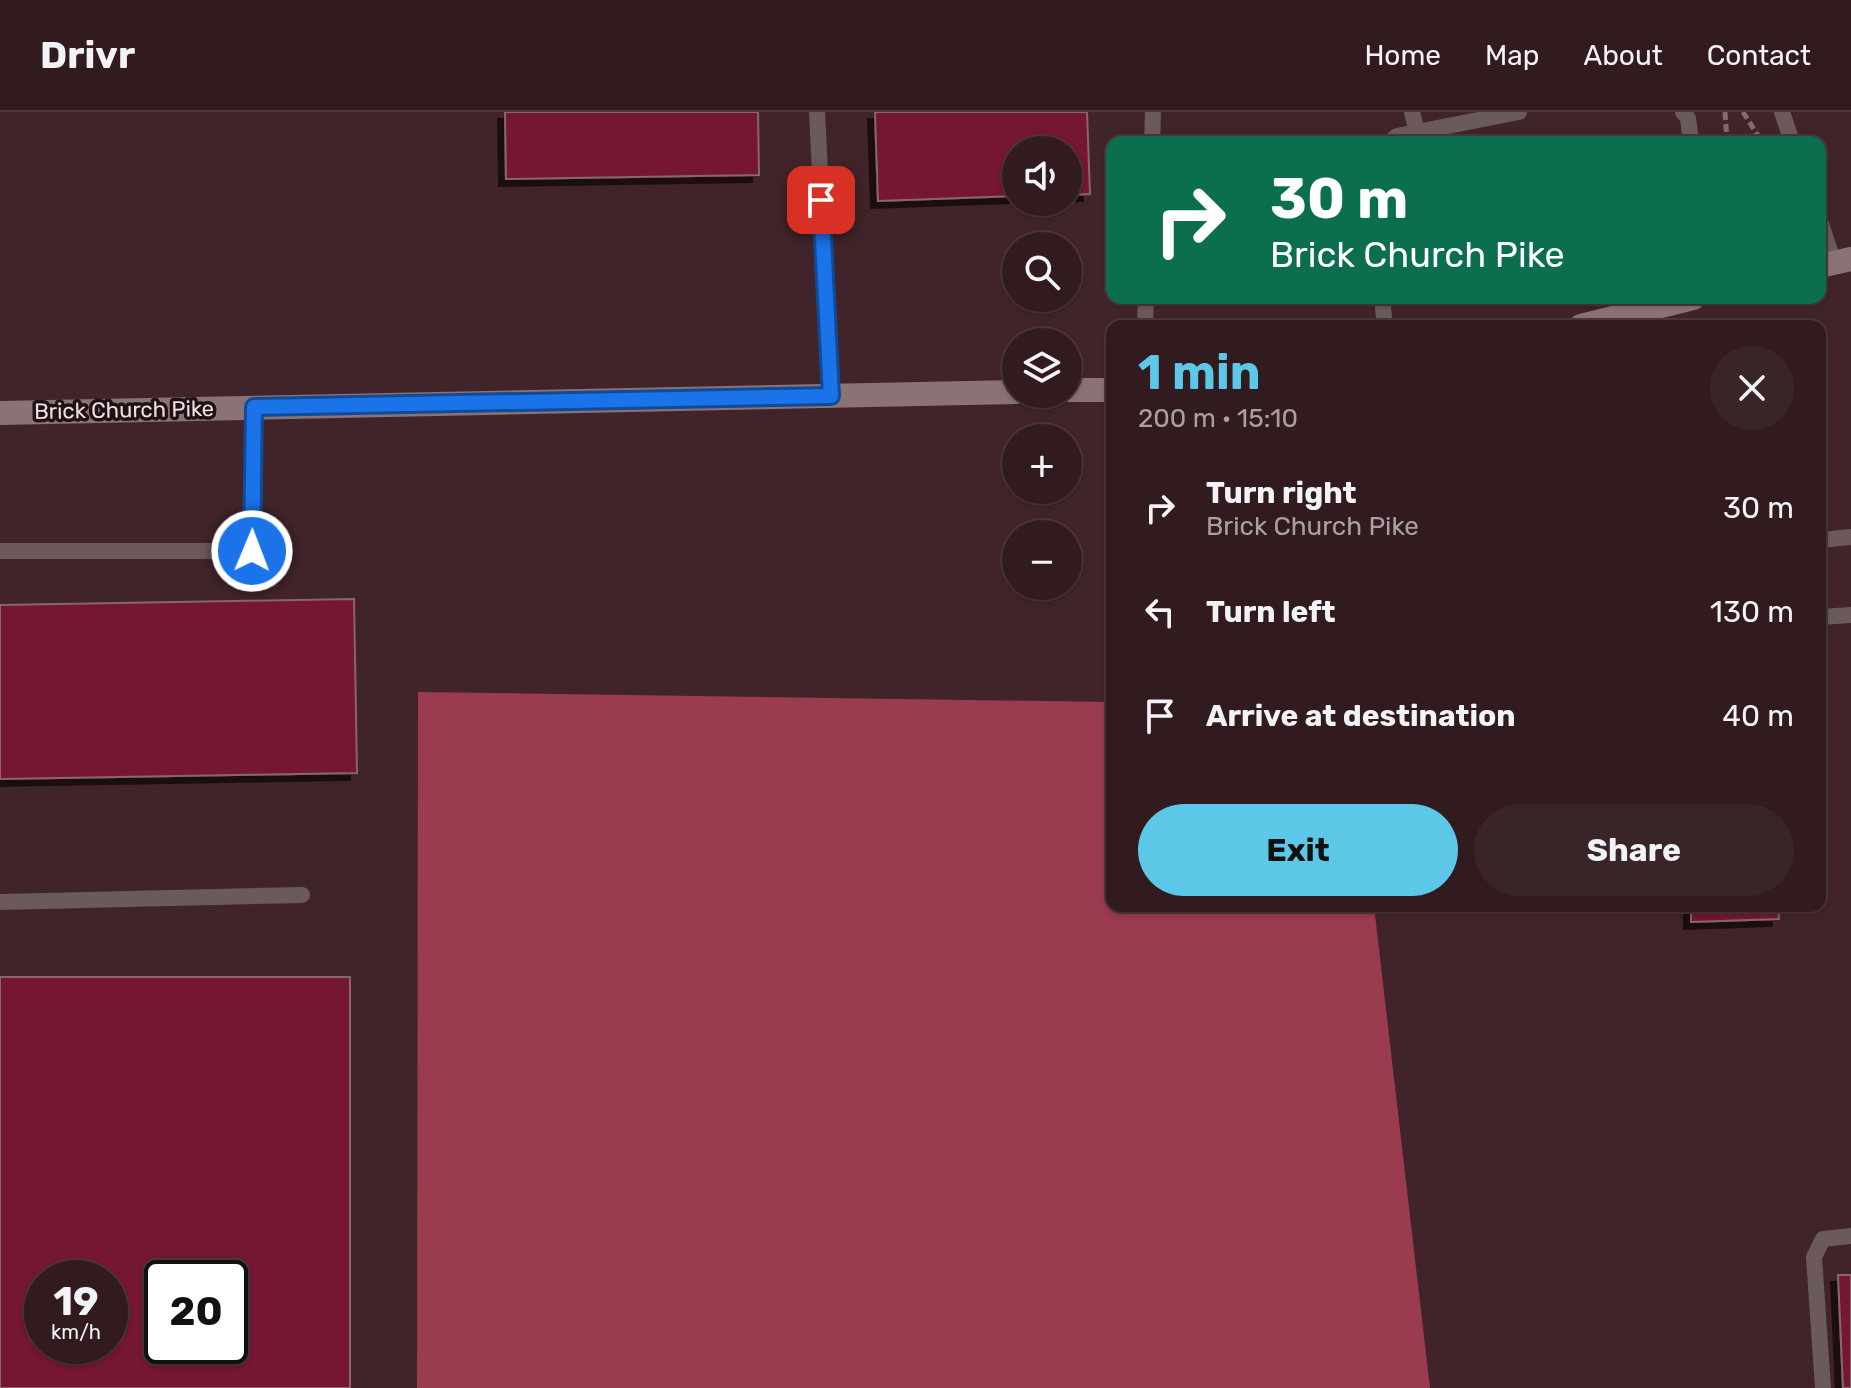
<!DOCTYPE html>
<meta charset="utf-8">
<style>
:root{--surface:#311b1f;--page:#392428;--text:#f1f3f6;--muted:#a8a1a4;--line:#4c393d;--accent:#5cc7e7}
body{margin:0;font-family:Rubik,sans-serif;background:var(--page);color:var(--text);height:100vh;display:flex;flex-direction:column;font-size:30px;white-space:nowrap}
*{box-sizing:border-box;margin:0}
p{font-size:26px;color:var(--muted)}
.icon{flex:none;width:44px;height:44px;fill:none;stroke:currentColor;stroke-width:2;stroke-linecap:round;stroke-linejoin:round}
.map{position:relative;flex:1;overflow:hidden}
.side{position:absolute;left:1106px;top:208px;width:720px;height:592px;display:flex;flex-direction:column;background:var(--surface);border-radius:16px;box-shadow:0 2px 6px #0004,0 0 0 2px var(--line)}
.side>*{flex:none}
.top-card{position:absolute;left:1106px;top:24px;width:720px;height:168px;border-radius:16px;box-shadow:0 2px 6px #0004,0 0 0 2px var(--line);background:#0b6e4f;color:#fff;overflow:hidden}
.controls{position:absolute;left:1002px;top:24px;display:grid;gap:16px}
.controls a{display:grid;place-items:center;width:80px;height:80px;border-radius:50%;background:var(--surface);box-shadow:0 2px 6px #0004,0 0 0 2px var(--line);font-size:40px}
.speed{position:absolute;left:24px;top:1148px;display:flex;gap:16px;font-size:40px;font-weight:700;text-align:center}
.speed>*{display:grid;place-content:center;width:104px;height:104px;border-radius:50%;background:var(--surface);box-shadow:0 2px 6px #0004,0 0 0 2px var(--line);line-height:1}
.speed small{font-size:20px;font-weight:400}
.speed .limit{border:4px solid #111;border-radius:12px;background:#fff;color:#111}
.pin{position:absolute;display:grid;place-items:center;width:68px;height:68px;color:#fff;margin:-34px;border-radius:16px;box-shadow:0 4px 12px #0006}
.me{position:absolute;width:88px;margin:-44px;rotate:1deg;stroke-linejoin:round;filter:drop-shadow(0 0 6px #0008)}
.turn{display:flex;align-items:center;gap:28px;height:168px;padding:0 32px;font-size:36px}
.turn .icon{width:104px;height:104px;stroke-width:2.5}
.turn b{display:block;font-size:56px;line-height:68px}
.round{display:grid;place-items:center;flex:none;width:84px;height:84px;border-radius:42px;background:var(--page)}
.overview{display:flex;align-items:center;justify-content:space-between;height:136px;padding:0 32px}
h1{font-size:48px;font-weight:700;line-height:60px;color:var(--accent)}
.primary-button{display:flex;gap:16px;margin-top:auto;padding:16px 32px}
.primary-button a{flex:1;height:92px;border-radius:48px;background:var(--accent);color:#111;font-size:32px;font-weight:700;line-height:92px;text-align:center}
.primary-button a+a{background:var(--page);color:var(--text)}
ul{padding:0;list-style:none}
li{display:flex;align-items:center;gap:24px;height:104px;padding:0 32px}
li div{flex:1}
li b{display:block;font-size:30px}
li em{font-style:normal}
header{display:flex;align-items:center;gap:48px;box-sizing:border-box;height:112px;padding:0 40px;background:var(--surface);border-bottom:2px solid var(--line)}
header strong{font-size:38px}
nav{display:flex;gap:44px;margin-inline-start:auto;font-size:28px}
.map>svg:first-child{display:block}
.forest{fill:#9a3b4f}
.building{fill:#741630;stroke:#88666a;stroke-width:2;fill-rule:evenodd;filter:url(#shadow)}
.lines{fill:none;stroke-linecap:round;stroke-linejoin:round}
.path{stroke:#836a6e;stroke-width:5;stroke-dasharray:8 4;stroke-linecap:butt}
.lane{stroke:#6a5a5c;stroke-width:16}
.secondary{stroke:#8b7375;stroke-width:24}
.route-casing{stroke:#114b97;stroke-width:20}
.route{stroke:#1a73e8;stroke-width:14}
.labels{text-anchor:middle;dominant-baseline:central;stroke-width:7;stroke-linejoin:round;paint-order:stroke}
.street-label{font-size:22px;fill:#f1dddf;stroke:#1f1214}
</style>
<header>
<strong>Drivr</strong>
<nav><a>Home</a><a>Map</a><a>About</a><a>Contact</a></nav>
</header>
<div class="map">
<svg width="1851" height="1276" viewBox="0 0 1851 1276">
<defs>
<filter id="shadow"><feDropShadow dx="-7" dy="7" stdDeviation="0" flood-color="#0009"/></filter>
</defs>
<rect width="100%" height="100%" fill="#412429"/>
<path class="forest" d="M418 580 1112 590V794H1374L1430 1276H417Z"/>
<path class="building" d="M505 0H758L759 63 506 67Z
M875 0H1087L1090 82 1068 83V38H1016V84L878 89Z
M354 487 357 661 0 667V493Z
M1691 794H1778L1779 807 1691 810Z
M0 865H350V1276H0ZM42 1166H110V1234H42ZM162 1166H230V1234H162Z
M1838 1163H1851V1276H1843Z"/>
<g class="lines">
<path class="path" d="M1725 0 1727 30
M1743 0 1762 30"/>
<path class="lane" d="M817 0 831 284
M1412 0 1417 20
M1683 0 1688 6 1691 30
M1782 0 1792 30
M1152 30 1153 0
M1390 30 1397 24 1519 0
M1820 109 1834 151
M1382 186 1385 214
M1145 214 1146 186
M1820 428 1851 425
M0 439H252L254 295
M1820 505 1851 503
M0 790 302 783
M1823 1276 1814 1145 1823 1127 1851 1124"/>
<path class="secondary" d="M1820 154 1851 147
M1581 214 1693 186
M1068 278H1112
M0 301 1016 280"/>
</g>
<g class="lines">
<defs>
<path id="route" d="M252 439 254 295 831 284 821 88"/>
</defs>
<use href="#route" class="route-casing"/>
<use href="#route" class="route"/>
</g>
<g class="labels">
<g class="street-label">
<text transform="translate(124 298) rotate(-1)">Brick Church Pike</text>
</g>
</g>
</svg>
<div class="controls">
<a><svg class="icon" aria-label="sound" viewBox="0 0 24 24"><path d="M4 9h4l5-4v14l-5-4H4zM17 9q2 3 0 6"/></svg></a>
<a><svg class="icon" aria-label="search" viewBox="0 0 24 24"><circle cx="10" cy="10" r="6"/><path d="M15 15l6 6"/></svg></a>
<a><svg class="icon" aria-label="layers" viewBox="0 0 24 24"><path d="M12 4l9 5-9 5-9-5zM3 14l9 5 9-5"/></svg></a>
<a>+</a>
<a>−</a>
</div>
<div class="speed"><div>19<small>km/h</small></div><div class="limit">20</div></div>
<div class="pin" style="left:821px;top:88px;background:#d93025"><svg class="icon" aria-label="arrive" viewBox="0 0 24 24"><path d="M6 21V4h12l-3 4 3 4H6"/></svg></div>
<svg class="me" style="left:252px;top:439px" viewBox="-20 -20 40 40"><circle r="17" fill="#1a73e8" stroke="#fff" stroke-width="3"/><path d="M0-11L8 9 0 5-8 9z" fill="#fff"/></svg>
<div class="top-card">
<div class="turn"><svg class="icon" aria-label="right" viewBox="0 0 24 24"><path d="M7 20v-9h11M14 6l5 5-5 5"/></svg><div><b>30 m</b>Brick Church Pike</div></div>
</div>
<section class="side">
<div class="overview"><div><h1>1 min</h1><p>200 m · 15:10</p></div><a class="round"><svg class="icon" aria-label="close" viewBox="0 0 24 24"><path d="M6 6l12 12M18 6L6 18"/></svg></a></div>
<ul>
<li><svg class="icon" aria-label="right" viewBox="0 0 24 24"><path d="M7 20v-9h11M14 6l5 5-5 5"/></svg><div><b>Turn right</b><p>Brick Church Pike</p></div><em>30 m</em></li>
<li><svg class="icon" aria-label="left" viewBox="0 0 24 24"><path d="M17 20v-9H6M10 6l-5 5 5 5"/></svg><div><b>Turn left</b></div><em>130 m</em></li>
<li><svg class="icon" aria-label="arrive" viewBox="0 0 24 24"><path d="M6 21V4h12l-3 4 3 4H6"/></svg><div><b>Arrive at destination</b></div><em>40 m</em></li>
</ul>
<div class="primary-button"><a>Exit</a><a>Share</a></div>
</section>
</div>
